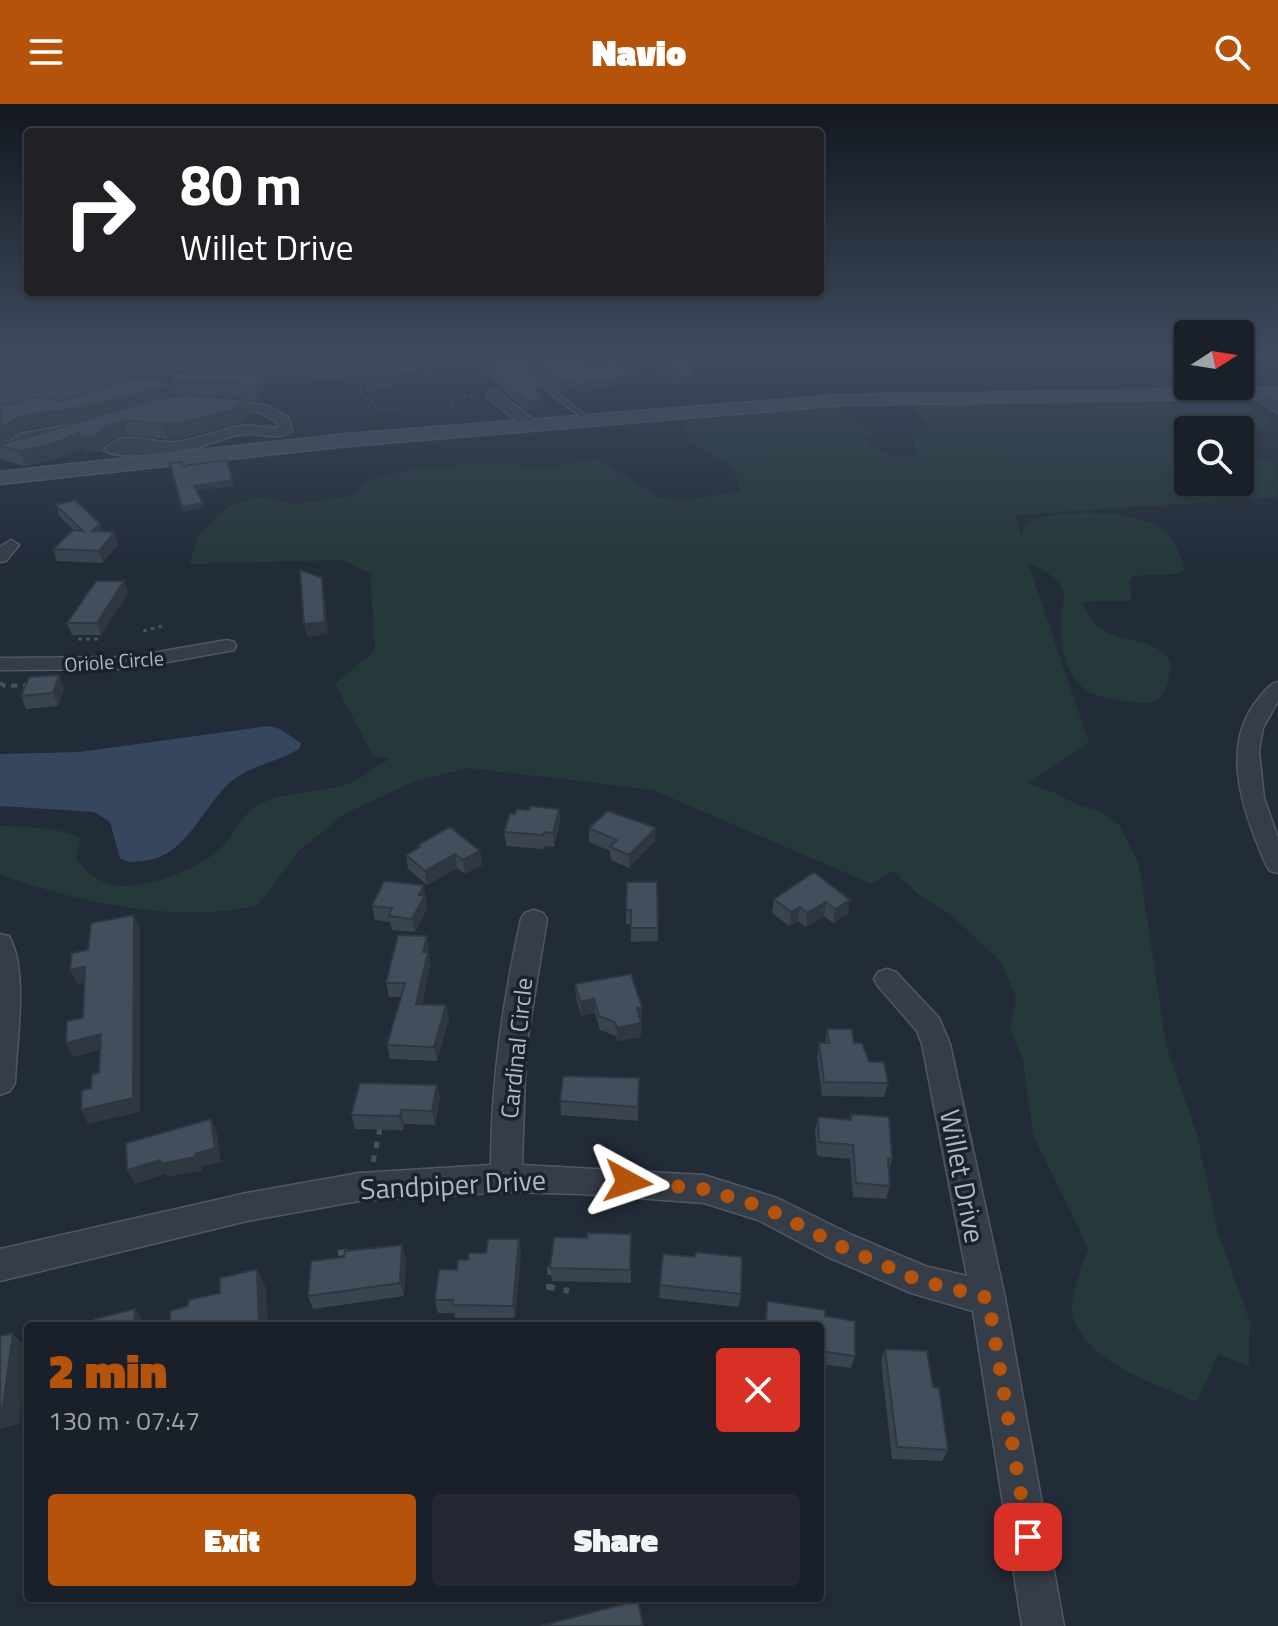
<!DOCTYPE html>
<meta charset="utf-8">
<style>
:root{--surface:#1a202a;--page:#232832;--text:#f1f3f6;--muted:#9fa3a8;--line:#383e47;--accent:#b45309}
body{margin:0;font-family:"Titillium Web",sans-serif;background:var(--page);color:var(--text);height:100vh;display:flex;flex-direction:column;font-size:30px;white-space:nowrap}
*{box-sizing:border-box;margin:0}
p{font-size:26px;color:var(--muted)}
.icon{flex:none;width:44px;height:44px;fill:none;stroke:currentColor;stroke-width:2;stroke-linecap:round;stroke-linejoin:round}
.map{position:relative;flex:1;overflow:hidden}
.side{position:absolute;left:24px;top:1218px;width:800px;height:280px;display:flex;flex-direction:column;background:var(--surface);border-radius:8px;box-shadow:0 2px 6px #0004,0 0 0 2px var(--line)}
.side>*{flex:none}
.banner{position:absolute;left:24px;top:24px;width:800px;height:168px;border-radius:8px;box-shadow:0 2px 6px #0004,0 0 0 2px var(--line);background:#202124;color:#fff;overflow:hidden}
.needle{width:52px;rotate:78deg}
.fabs{position:absolute;left:1174px;top:216px;display:grid;gap:16px}
.fabs a{display:grid;place-items:center;width:80px;height:80px;border-radius:8px;background:var(--surface);box-shadow:0 2px 6px #0004,0 0 0 2px var(--line);font-size:40px}
.pin{position:absolute;display:grid;place-items:center;width:68px;height:68px;color:#fff;margin:-34px;border-radius:16px;box-shadow:0 4px 12px #0006}
.me{position:absolute;width:88px;margin:-44px;rotate:95deg;stroke-linejoin:round;filter:drop-shadow(0 0 6px #0008)}
.turn{display:flex;align-items:center;gap:28px;height:168px;padding:0 24px;font-size:36px}
.turn .icon{width:104px;height:104px;stroke-width:2.5}
.turn b{display:block;font-size:56px;line-height:68px}
.round{display:grid;place-items:center;flex:none;width:84px;height:84px;border-radius:8px;background:var(--page)}
.head{display:flex;align-items:center;justify-content:space-between;height:136px;padding:0 24px}
h1{font-size:48px;font-weight:800;line-height:60px;color:var(--accent)}
.cta{display:flex;gap:16px;margin-top:auto;padding:16px 24px}
.cta a{flex:1;height:92px;border-radius:8px;background:var(--accent);color:#fff;font-size:32px;font-weight:800;line-height:92px;text-align:center}
.cta a+a{background:var(--page);color:var(--text)}
header{display:flex;justify-content:space-between;align-items:center;height:104px;padding:0 24px;background:var(--accent);color:#fff;font-size:36px;font-weight:800}
.map>svg:first-child{display:block}
.green{fill:#25383a}
.water{fill:#36465f}
.lines{fill:none;stroke-linecap:round;stroke-linejoin:round}
.lane-casing{stroke:#505863;stroke-width:3}
.street-casing{stroke:#505863;stroke-width:3}
.secondary-casing{stroke:#505863;stroke-width:3}
.path-far4{stroke:#415456;stroke-width:2;stroke-dasharray:3 3;stroke-linecap:butt}
.path-far3{stroke:#415456;stroke-width:3;stroke-dasharray:4 4;stroke-linecap:butt}
.path-far2{stroke:#415456;stroke-width:4;stroke-dasharray:6 6;stroke-linecap:butt}
.path-far1{stroke:#415456;stroke-width:5;stroke-dasharray:7 7;stroke-linecap:butt}
.path{stroke:#415456;stroke-width:6;stroke-dasharray:9 9;stroke-linecap:butt}
.lane{fill:#353d48;fill-rule:evenodd}
.street{fill:#353d48;fill-rule:evenodd}
.secondary{fill:#434c5b;fill-rule:evenodd}
.wall{fill:#3a4350;fill-rule:evenodd}
.shaded-wall{fill:#2f3741}
.building{fill:#434e5d;stroke:#2f3741;stroke-width:2}
.route{stroke:#b45309;stroke-width:14;stroke-dasharray:0 25.2}
.labels{text-anchor:middle;dominant-baseline:central;stroke-width:7;stroke-linejoin:round;paint-order:stroke}
.far-street-label{font-size:20px;fill:#b0b8c5;stroke:#1b222d}
.street-label{font-size:24px;fill:#b0b8c5;stroke:#1b222d}
.near-street-label{font-size:28px;fill:#b0b8c5;stroke:#1b222d}
</style>
<header><svg class="icon" aria-label="menu" viewBox="0 0 24 24"><path d="M4 6h16M4 12h16M4 18h16"/></svg>Navio<svg class="icon" aria-label="search" viewBox="0 0 24 24"><circle cx="10" cy="10" r="6"/><path d="M15 15l6 6"/></svg></header>
<div class="map">
<svg width="1278" height="1522" viewBox="0 0 1278 1522">
<rect width="100%" height="100%" fill="#222b38"/>
<path class="green" d="M1072 248H1188V282H1240V264L1278 278V285L1171 287Z
M1225 296 1251 302 1270 315 1263 323 1240 331V326H1188V378H1240V349L1276 359 1278 393 1015 411 1021 433 1025 420C1056 403 1132 406 1162 425 1174 433 1180 450 1185 463L1186 466 1177 470 1132 472 1129 479 1132 494 1129 497 1083 498C1100 550 1147 523 1171 557 1170 570 1167 595 1151 598 1138 601 1121 596 1108 594 1065 588 1059 545 1062 508 1062 502 1065 496 1064 490 1059 474 1042 464 1028 459L1089 639 1028 679 1053 688 1078 701 1101 707 1120 722 1139 760 1166 941 1197 1030 1217 1125 1250 1218 1249 1263 1218 1250 1197 1298C1156 1280 1076 1256 1072 1204 1071 1190 1084 1158 1088 1144L1033 1031 1023 956 1010 925 1016 893 1001 858 950 810 919 791 893 767 872 780 653 686 468 664 415 677 344 710 298 748 258 801C179 821 74 798 0 770V722C27 722 55 723 80 734L76 754C85 766 95 776 110 780 138 789 203 764 223 742 237 726 243 707 264 698 289 687 321 688 348 680 364 674 375 662 390 655L373 652 335 580 375 546 370 470 343 456 189 460 198 432 229 402 258 393 294 400 353 392 368 376 409 365 488 359 543 364 598 354 659 394 683 397 741 387 734 365 689 337 684 317 835 300 876 330 865 335C882 352 893 352 915 351L912 329 929 322 912 303 958 299Z"/>
<path class="water" d="M0 248H618L484 254 397 270 329 274 179 266 66 296 0 304Z
M269 622 280 625 301 639 299 645C278 658 251 661 232 677 201 703 189 751 144 757 135 758 128 759 120 754L110 718 94 708 0 702V650L79 648Z"/>
<g class="lines">
<defs>
<path id="lane" d="M532 273H536L590 315V317H586L532 275Z"/>
<path id="street" d="M487 287H497L536 318V324H526L487 293Z
M1254 287H1264L1278 299V309L1254 293Z
M219 295 268 302 288 313 292 327C277 338 260 328 244 330 228 331 212 340 196 344 177 348 118 357 104 346 125 323 149 340 174 338 198 336 218 326 241 322 252 320 265 325 278 324L277 318 260 308 214 302V296Z
M68 321 75 325 73 328 29 336 8 352 0 353V345L20 330Z
M11 436 19 441 6 457 0 458V443Z
M227 536 234 538 236 542 234 546 129 565 0 566V554L129 553Z
M1278 578V597L1263 624 1259 647 1264 694 1278 734V769L1270 767 1266 761C1244 710 1218 642 1259 594 1265 587 1269 580 1278 578Z
M534 806 543 809 547 815 526 944 522 1061 704 1071 777 1094 852 1131 925 1162 967 1172 922 940 917 927 878 882 874 875 878 868 887 865 896 868 939 914 950 940 1005 1194 1064 1522H1022L973 1207 911 1189 828 1153 758 1116 704 1099 581 1090 507 1088 359 1097 247 1117 0 1177V1145L247 1089 359 1069 491 1061C491 978 503 896 521 815L525 809Z
M0 830 9 832C29 867 16 939 15 979L10 987 0 991Z"/>
<path id="secondary" d="M1278 284V294L843 301 348 342 0 380V368L348 330 843 291Z"/>
</defs>
<use href="#lane" class="lane-casing"/>
<use href="#street" class="street-casing"/>
<use href="#secondary" class="secondary-casing"/>
<path class="path-far4" d="M1084 250 1122 248
M424 270 431 272
M430 274 437 268
M429 275 453 298 455 306
M69 285 75 291
M368 285V281L390 280 393 283 360 287 380 305 410 303
M41 291 43 294 128 277
M463 292H477"/>
<path class="path-far3" d="M143 527 162 522
M78 535H99"/>
<path class="path-far2" d="M0 579 5 582 26 581"/>
<path class="path-far1" d="M373 1058 380 1025"/>
<path class="path" d="M338 1149 348 1148
M551 1162 549 1183 569 1187"/>
<use href="#lane" class="lane"/>
<use href="#street" class="street"/>
<use href="#secondary" class="secondary"/>
</g>
<path class="wall" d="M938 248H992L956 256Z
M482 258 592 260 638 277 578 289 573 285 559 287 538 271H531L546 282V290L540 291 544 303 526 306 482 266Z
M660 258 691 280 680 281 660 267Z
M263 269 266 283 258 296 218 292H201L250 310 239 319 191 332 168 335 128 331 111 336 101 347 84 349 82 344 58 354 25 362 3 356 0 348V302L62 297 177 292H178L174 278ZM80 317 3 340 26 325Z
M56 401 103 427 118 440 103 459 57 457 53 445 75 427 60 413Z
M128 489 101 531H72L67 519Z
M59 571 64 584 58 602 26 605 21 592Z
M559 705 560 718 554 743 545 742 544 745 506 742 504 728 515 710 529 706Z
M589 724 655 737 629 764 611 756 610 747 589 738Z
M418 741 480 747 482 761 465 770 457 764 427 781 408 765 406 751 418 744Z
M814 768 848 810 833 819 824 812 806 823 798 817 789 822 772 809 774 795Z
M657 778 658 837 631 838V820H626V806Z
M426 795 427 805 415 828 392 826 390 818 375 816 372 802Z
M427 832 430 862 422 900 446 901 449 915 437 957 390 955 387 941 401 893H389L386 879Z
M575 880 642 903 641 933 617 937 616 932 600 926 595 909 581 912 576 894Z
M827 925 854 939 888 979 884 993 822 992 817 953 819 939H825Z
M437 981 440 994 435 1021 404 1020 403 1026 355 1025 351 1011Z
M639 987 638 1017 561 1011 560 997Z
M851 1010 892 1055 889 1067 890 1082 886 1095 853 1093 850 1055 817 1052 815 1027 818 1013 849 1016Z
M631 1130V1179L552 1177 550 1164 587 1134Z
M521 1148 515 1214H455L454 1209H438L435 1196 457 1166 468 1156Z
M406 1154 404 1192 313 1205 308 1192Z
M660 1181 741 1190 739 1203 659 1194Z
M767 1197 825 1212 855 1252 851 1264 820 1260V1222H765Z
M885 1245 933 1283 948 1346 942 1357 892 1355 881 1257Z"/>
<path class="shaded-wall" d="M958 248H992L956 256Z
M263 269 266 283 258 296 255 281Z
M638 270V277L578 289 577 281Z
M692 271 691 280 680 281V273Z
M572 277 573 285 559 287V280Z
M173 280 177 293 81 317 26 325 0 341V324L21 312Z
M546 282V290L535 292 534 284Z
M544 295V303L526 306V298Z
M247 296 250 310 239 319 191 332 168 335 163 320Z
M124 316 128 331 111 336 101 347 84 349 82 344 58 354 25 362 20 347 80 328Z
M232 376 234 382 195 387 194 382Z
M203 399 204 404 184 408 182 403Z
M100 420 104 431 92 427Z
M114 428 118 440 103 459 99 447Z
M322 474 324 486 328 530 307 533 304 520Z
M124 477 128 489 101 531 97 519Z
M59 571 64 584 58 602 53 589Z
M559 705 560 718 554 743 553 729Z
M656 724 655 737 629 764V751Z
M480 747 482 761 465 770 463 756Z
M455 750 457 764 427 781 425 767Z
M424 781 427 805 415 828 412 815Z
M850 796 848 810 833 819 835 805Z
M826 798 824 812 806 823 807 809Z
M800 803 798 817 789 822 791 808Z
M134 811 140 825V1008L88 1020 81 1006 133 994Z
M427 832 430 862 419 914 416 900 423 848Z
M85 863 92 877 77 880 70 866Z
M594 895 595 909 581 912 580 898Z
M446 901 449 915 437 957 434 943Z
M642 903V917L637 918V904Z
M641 919V933L617 937V924Z
M101 930 108 944 73 953 66 939Z
M437 981 440 994 435 1021 432 1007Z
M401 1006 404 1020 403 1026 400 1012Z
M211 1015 217 1028 221 1058 202 1063V1067L167 1073 166 1070 135 1080 127 1066 160 1056 195 1050Z
M519 1135 521 1148 515 1214 513 1202Z
M402 1141 406 1154 404 1192 400 1179Z
M257 1165 266 1184 268 1222H259Z
M135 1205 146 1222H134Z
M13 1229 28 1247 19 1320 0 1325V1303Z"/>
<path class="building" d="M580 252 592 260 615 256 638 270 577 281 572 277 559 280 537 263H529L530 270 546 282 534 284 544 295 526 298 482 258 529 253 535 259Z
M689 253 692 271 680 273 660 258Z
M263 269 255 281 214 277 174 278 173 270Z
M135 273 173 280 77 304 21 312 0 324V302L9 299 14 300 35 293 62 297 112 279 118 280Z
M186 291 247 296 235 305 187 318 163 320 124 316 106 322 96 332 79 334 80 328 53 340 20 347 0 342V341L157 295Z
M227 356 232 376 194 382 203 399 182 403 170 359 181 358 183 362Z
M75 396 100 420 92 427 114 428 99 447 53 445 73 426 83 427 56 401Z
M300 466 322 474 325 518 304 520Z
M96 477H124L97 519H67Z
M59 571 53 589 21 592 29 573Z
M531 702 559 705 553 729 544 728 543 731 504 728 510 710H515L517 705 529 706Z
M608 707 656 724 629 751 610 743 617 736 589 724Z
M450 723 480 747 463 756 455 750 425 767 406 751 420 743 418 741Z
M814 768 850 796 835 805 826 798 807 809 800 803 791 808 774 795Z
M384 777 424 781 419 791H425L412 815 389 812 392 804 372 802Z
M627 778H657L658 824H631V806H626Z
M134 811 133 994 81 1006 82 987 91 984 92 970 99 969 101 930 66 939 67 917 83 914 85 863 70 866 72 849 88 846 91 819Z
M398 831 427 832 423 848H428L416 900 446 901 434 943 387 941 405 879H386Z
M631 870 642 903 637 904 641 919 617 924 615 918 599 912 594 895 580 898 575 880Z
M827 925H852L854 939H862L869 958H884L888 979 824 978 819 939H829Z
M563 972 639 974 638 1003 560 997Z
M360 979 437 981 432 1007 401 1006 400 1012 351 1011Z
M851 1010 889 1013 892 1055H888L890 1082 856 1079 853 1041 819 1038 818 1013 851 1016Z
M211 1015 215 1044 195 1050V1053L161 1060 160 1056 127 1066 126 1039Z
M587 1129 631 1130 630 1166 550 1164 554 1133 587 1134Z
M488 1135H519L513 1202 452 1201 453 1196H435L439 1165 457 1166 458 1156H468L469 1149H486Z
M402 1141 400 1179 308 1192 311 1157 344 1153 345 1147Z
M696 1148 742 1153 741 1190 660 1181 663 1150 695 1153Z
M257 1165 259 1222H170V1207L188 1202 189 1196 220 1189V1174Z
M767 1197 825 1206V1212L855 1217V1252L820 1247V1222H766Z
M135 1205 134 1222H94V1215Z
M13 1229 3 1302 0 1303V1232Z
M885 1245 927 1247 933 1283 939 1284 948 1346 897 1343Z
M638 1496 643 1522H541Z"/>
<linearGradient id="sky" x2="0" y2="1"><stop stop-color="#13181f"/><stop offset="0.54" stop-color="#3e4a5e"/><stop offset="1" stop-color="#3e4a5e" stop-opacity="0"/></linearGradient>
<rect width="1278" height="461" fill="url(#sky)"/>
<g class="lines">
<path class="route" d="M628 1078 704 1085 766 1104 840 1142 918 1176 988 1194 1028 1433"/>
</g>
<g class="labels">
<g class="far-street-label">
<text transform="translate(114 557) rotate(-4)">Oriole Circle</text>
</g>
<g class="street-label">
<text transform="translate(516 944) rotate(-84)">Cardinal Circle</text>
</g>
<g class="near-street-label">
<text transform="translate(963 1072) rotate(79)">Willet Drive</text>
<text transform="translate(453 1080) rotate(-3)">Sandpiper Drive</text>
</g>
</g>
</svg>
<div class="fabs">
<a><svg class="needle" viewBox="-14 -14 28 28"><path d="M0-13l5 13h-10z" fill="#e53935"/><path d="M0 13l5-13h-10z" fill="#9fa3a8"/></svg></a>
<a><svg class="icon" aria-label="search" viewBox="0 0 24 24"><circle cx="10" cy="10" r="6"/><path d="M15 15l6 6"/></svg></a>
</div>
<div class="pin" style="left:1028px;top:1433px;background:#d93025"><svg class="icon" aria-label="arrive" viewBox="0 0 24 24"><path d="M6 21V4h12l-3 4 3 4H6"/></svg></div>
<svg class="me" style="left:628px;top:1078px" viewBox="-20 -20 40 40"><path d="M0-17L14 15 0 8-14 15z" fill="#b45309" stroke="#fff" stroke-width="4"/></svg>
<div class="banner">
<div class="turn"><svg class="icon" aria-label="right" viewBox="0 0 24 24"><path d="M7 20v-9h11M14 6l5 5-5 5"/></svg><div><b>80 m</b>Willet Drive</div></div>
</div>
<section class="side">
<div class="head"><div><h1>2 min</h1><p>130 m · 07:47</p></div><a class="round" style="background:#d93025;color:#fff"><svg class="icon" aria-label="close" viewBox="0 0 24 24"><path d="M6 6l12 12M18 6L6 18"/></svg></a></div>
<div class="cta"><a>Exit</a><a>Share</a></div>
</section>
</div>
